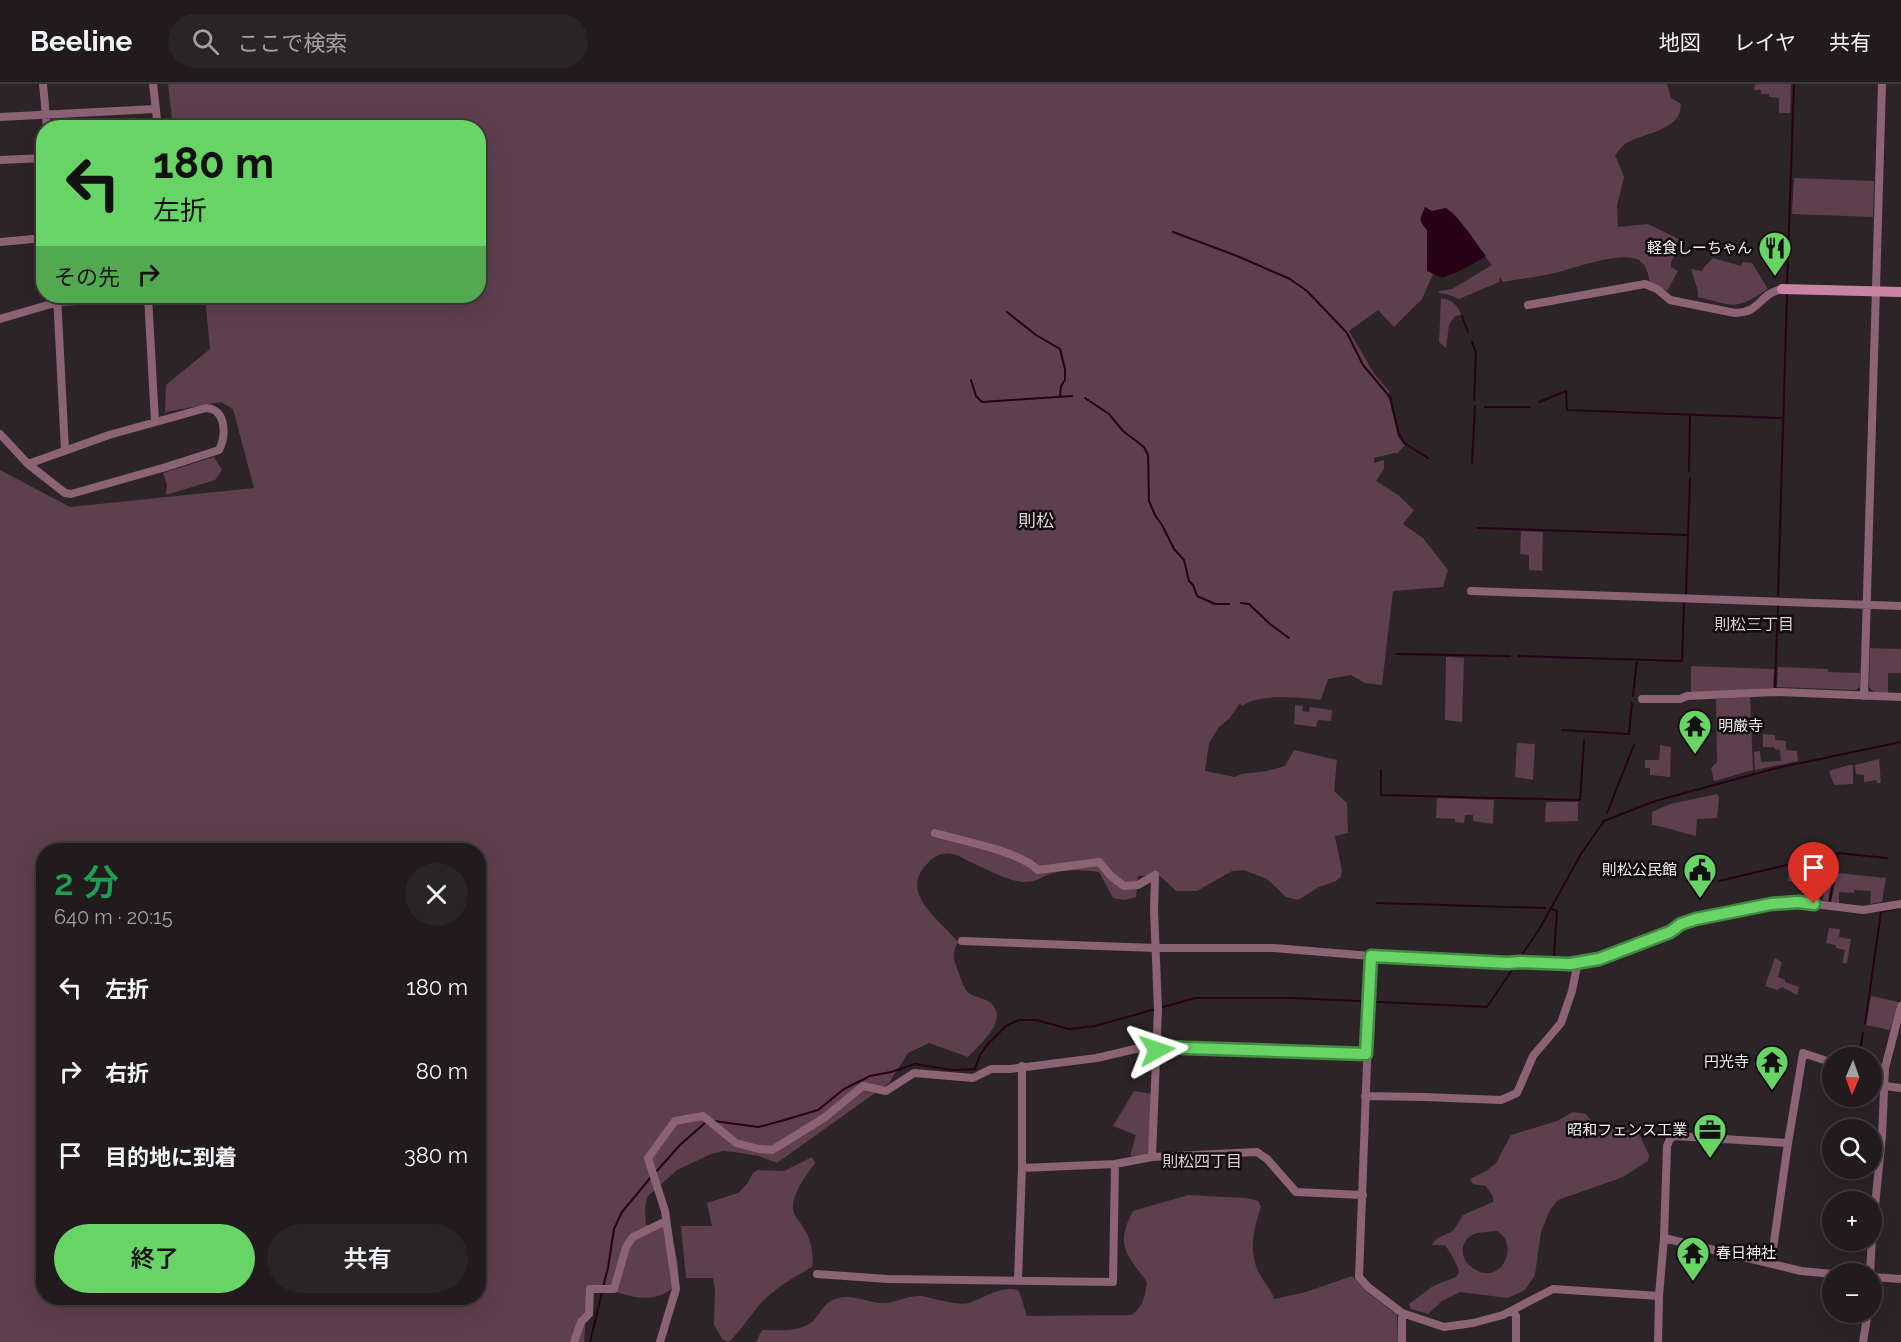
<!DOCTYPE html>
<html lang="ja">
<meta charset="utf-8">
<style>
:root{--surface:#211b1d;--page:#292426;--text:#f1f3f6;--muted:#a2a1a4;--line:#3e393b;--accent:#68d465}
body{margin:0;font-family:Raleway,"Noto Sans JP",sans-serif;background:var(--page);color:var(--text);height:100vh;display:flex;flex-direction:column;font-size:22px;white-space:nowrap}
*{box-sizing:border-box;margin:0}
p{font-size:20px;color:var(--muted)}
.icon{flex:none;width:33px;height:33px;fill:none;stroke:currentColor;stroke-width:2;stroke-linecap:round;stroke-linejoin:round}
.map{position:relative;flex:1;overflow:hidden}
.side{position:absolute;left:36px;top:759px;width:450px;height:462px;display:flex;flex-direction:column;background:var(--surface);border-radius:24px;box-shadow:0 6px 24px #0002,0 0 0 2px var(--line)}
.side>*{flex:none}
.banner{position:absolute;left:36px;top:36px;width:450px;height:183px;border-radius:24px;box-shadow:0 6px 24px #0002,0 0 0 2px var(--line);background:#68d465;color:#111;overflow:hidden}
.needle{width:39px;rotate:182deg}
.buttons{position:absolute;left:1822px;top:963px;display:grid;gap:12px}
.buttons a{display:grid;place-items:center;width:60px;height:60px;border-radius:50%;background:var(--surface);box-shadow:0 6px 24px #0002,0 0 0 2px var(--line);font-size:30px}
.pin{position:absolute;display:grid;place-items:center;width:51px;height:51px;color:#fff;margin:-62px -26px;border-radius:50% 50% 50% 0;rotate:-45deg;box-shadow:0 0 6px #0007}
.pin .icon{rotate:45deg}
.me{position:absolute;width:66px;margin:-33px;rotate:85deg;stroke-linejoin:round;filter:drop-shadow(0 0 4px #0008)}
.turn{display:flex;align-items:center;gap:21px;height:126px;padding:0 18px;font-size:27px}
.turn .icon{width:78px;height:78px;stroke-width:2.5}
.turn b{display:block;font-size:42px;line-height:51px}
.then{display:flex;align-items:center;height:57px;padding:0 18px;background:#0003;gap:12px;font-size:22px}
.round{display:grid;place-items:center;flex:none;width:63px;height:63px;border-radius:32px;background:var(--page)}
.headline{display:flex;align-items:center;justify-content:space-between;height:102px;padding:0 18px}
h1{font-size:36px;font-weight:600;line-height:45px;color:#1e9e55}
.cta{display:flex;gap:12px;margin-top:auto;padding:12px 18px}
.cta a{flex:1;height:69px;border-radius:36px;background:var(--accent);color:#111;font-size:24px;font-weight:600;line-height:69px;text-align:center}
.cta a+a{background:var(--page);color:var(--text)}
ul{padding:0;list-style:none}
li{display:flex;align-items:center;gap:18px;height:84px;padding:0 18px}
li div{flex:1}
li b{display:block;font-size:22px}
li em{font-style:normal}
header{display:flex;align-items:center;gap:36px;box-sizing:border-box;height:84px;padding:0 30px;background:var(--surface);border-bottom:2px solid var(--line)}
header strong{font-size:28px}
nav{display:flex;gap:33px;margin-inline-start:auto;font-size:21px}
.search{width:420px;height:54px;background:var(--page);display:flex;align-items:center;gap:15px;box-sizing:border-box;padding:0 21px;border-radius:33px;color:var(--muted);font-size:22px}
.map>svg:first-child{display:block}
.green{fill:#5e3f4d;fill-rule:evenodd}
.water{fill:#270216}
.lines{fill:none;stroke-linecap:round;stroke-linejoin:round}
.stream{stroke:#270216;stroke-width:2}
.street{stroke:#8c6375;stroke-width:8}
.secondary{stroke:#c785a3;stroke-width:10}
.route-casing{stroke:#448a42;stroke-width:15}
.route{stroke:#68d465;stroke-width:10}
.labels{text-anchor:middle;dominant-baseline:central;stroke-width:5;stroke-linejoin:round;paint-order:stroke}
.poi-label{font-size:15px;fill:#f4eef0;stroke:#120e10;text-anchor:end}
.neighbourhood-label{font-size:16px;fill:#dacfd4;stroke:#120e10}
.quarter-label{font-size:18px;fill:#dacfd4;stroke:#120e10}
</style>
<header>
<strong>Beeline</strong>
<div class="search"><svg class="icon" aria-label="search" viewBox="0 0 24 24"><circle cx="10" cy="10" r="6"/><path d="M15 15l6 6"/></svg>ここで検索</div>
<nav><a>地図</a><a>レイヤ</a><a>共有</a></nav>
</header>
<div class="map">
<svg width="1901" height="1258" viewBox="0 0 1901 1258">
<rect width="100%" height="100%" fill="#2c2427"/>
<path class="green" d="M168 0H1667L1671 14 1681 20C1681 48 1643 48 1625 60 1621 63 1618 68 1615 71L1624 93 1617 122 1618 143 1648 140 1683 157 1671 178V183L1678 187 1667 207 1650 198C1648 190 1647 182 1640 177 1624 165 1573 185 1554 189 1537 193 1520 195 1503 198L1500 193 1499 198 1459 215 1450 211 1439 209V207L1452 205 1492 181 1446 124 1432 127 1427 146V186L1433 190 1422 215 1394 243 1378 226 1349 247 1375 291 1390 308 1387 313 1389 314 1398 353 1405 361 1398 369H1394L1374 374V379L1384 376V385L1376 397 1398 411 1414 426 1403 440 1423 454 1448 486 1443 503 1393 507 1382 601 1365 599 1351 591 1328 595 1321 616C1301 614 1259 609 1242 622L1240 619 1229 635 1219 643 1209 659 1205 687 1235 693 1241 690 1267 687 1285 682 1294 666 1337 676 1334 707 1347 719 1348 749 1335 752 1342 787 1341 793 1336 797 1319 803 1298 816 1286 813 1267 795 1244 786 1232 787 1197 807H1176L1159 791 1138 792 1136 813 1125 816 1113 814 1099 788C1083 786 1069 785 1053 789 1043 792 1036 799 1023 798 1004 796 985 784 968 777 963 774 957 770 951 770 941 768 933 773 927 780 898 810 941 836 958 858 952 869 953 873 957 884 960 892 963 905 969 909 976 914 985 914 991 919 1010 936 978 962 968 973L929 959 908 969 889 999 777 1079 759 1072 734 1068 723 1067 711 1070 677 1086 647 1113 645 1124 646 1141 669 1140 678 1179 679 1199C674 1203 668 1208 663 1210 639 1222 612 1202 588 1203L584 1258H0V386L70 423 254 404 233 325 221 318 165 328 166 301 210 265 205 212H478V44L173 43ZM44 766H478V1214H44Z
M1755 0H1791L1790 29H1779V14L1769 13V10H1761V6H1754Z
M1794 94 1874 97 1873 133 1792 130Z
M1713 174 1741 182 1743 178 1752 179 1768 205C1735 227 1734 222 1698 213V207L1691 185 1702 187 1705 182Z
M1441 214C1452 216 1458 221 1461 231L1455 232 1449 241 1446 264 1439 258Z
M214 373 222 386 215 396 166 411 167 401 163 389Z
M1521 447 1543 448 1542 487 1529 486V471L1520 470Z
M1870 564 1901 565V589H1888V609H1875L1869 603Z
M1446 573 1464 574 1462 638 1445 636Z
M1691 582 1774 585 1773 604 1694 609 1691 607Z
M1778 583 1828 585V588L1860 589V603L1855 606 1777 603Z
M1750 613 1753 686 1714 697 1711 684 1717 678 1716 615Z
M1295 621 1303 622 1302 627 1309 628 1310 623 1332 626 1331 637 1318 636 1316 643 1294 640Z
M1763 650 1775 651V656L1786 657V666L1797 667 1798 677 1755 686 1754 668 1760 667 1761 678 1781 677 1780 666 1775 665 1774 663H1763Z
M1517 659 1535 660 1533 696 1515 693Z
M1660 661 1671 663 1670 693 1650 691V684H1645V676H1659Z
M1879 675 1881 699H1877L1876 696 1864 698V691L1856 690 1855 681Z
M1849 681H1853V700L1834 701 1829 687Z
M1717 710 1719 713 1717 734 1697 735 1696 752C1681 749 1668 743 1652 741V728L1670 720Z
M1437 714 1494 716 1493 740 1473 737V731H1465L1464 739 1455 738V735L1436 734Z
M1546 718H1578V737L1545 738Z
M1831 772H1836L1828 817 1823 816 1824 809 1810 806 1811 787 1810 799 1788 797 1789 782Z
M1837 789 1886 794 1882 818 1870 820 1871 807 1854 806V809L1839 808V820L1831 818Z
M1829 844 1840 845 1839 853 1851 855 1847 879H1842L1845 866 1836 864V861L1826 859Z
M1775 874 1782 878 1778 893 1785 896V898L1799 903 1797 911 1782 903 1777 906 1765 902Z
M1871 912 1898 918 1890 946 1866 941Z
M1134 1007 1153 1010 1149 1071 1130 1072 1136 1051 1113 1042Z
M1573 1028 1586 1030 1596 1044 1601 1046 1622 1044 1639 1050 1649 1071 1648 1077 1623 1093 1558 1116 1550 1126 1541 1148 1535 1191 1525 1206 1508 1214 1460 1208 1442 1217 1428 1230 1411 1225 1409 1220 1433 1202 1456 1193 1459 1189C1459 1182 1449 1167 1445 1161H1432L1436 1155 1453 1147 1463 1131 1493 1118V1113L1486 1102 1473 1100 1470 1095 1486 1087 1496 1079 1511 1051 1557 1037ZM1497 1147C1522 1161 1499 1208 1469 1181 1460 1173 1460 1156 1474 1150 1480 1148 1490 1148 1497 1147Z
M812 1073 815 1079C807 1090 794 1108 793 1121 792 1130 799 1136 803 1143 811 1155 814 1169 812 1183 791 1195 771 1206 756 1225 747 1236 740 1247 729 1258L723 1256 714 1241 715 1205 713 1194H686L681 1142H712L707 1119 738 1109 747 1100 753 1089 758 1086 784 1087Z
M1188 1111 1246 1114 1258 1117 1261 1123C1253 1146 1248 1169 1260 1191 1265 1200 1271 1205 1274 1215L1306 1208 1352 1192 1367 1208 1397 1231 1398 1258H756L762 1246C779 1246 797 1249 812 1238 822 1229 822 1218 839 1214 854 1210 870 1220 885 1219 897 1218 909 1211 921 1212 933 1214 958 1222 969 1219 984 1214 1004 1200 1019 1207L1027 1232 1131 1231C1144 1224 1145 1210 1147 1198 1126 1169 1115 1162 1133 1127Z"/>
<path class="water" d="M1425 123 1432 127 1446 124C1461 134 1474 157 1486 172L1464 185 1442 194 1427 187V146C1418 136 1420 135 1425 123Z"/>
<g class="lines">
<path class="stream" d="M1173 148 1237 172 1290 195 1307 207 1347 249 1363 281 1390 313 1399 350 1404 359 1428 374
M1787 201 1794 0
M1007 228 1036 251 1060 265 1065 285V296L1061 302 1060 312
M1462 232 1468 248
M1472 258 1476 269 1474 316
M971 296 976 312 982 318 1072 312
M1085 314 1109 330 1123 347 1144 363 1148 371 1149 417 1155 431 1162 441 1174 465 1184 476 1189 497 1193 501 1197 512 1215 520H1229
M1539 318 1566 307 1567 326 1783 334
M1485 323H1530
M1472 379 1475 322
M1689 387 1690 331
M1478 444 1688 451
M1686 509 1690 395
M1778 512 1787 210
M1241 519 1249 520 1270 540 1289 554
M1397 570 1510 572
M1519 572 1682 577 1684 518
M1775 603 1778 521
M1633 612 1637 576
M1562 646 1629 650 1632 619
M1381 686V711L1580 716 1584 657
M1607 729 1634 661
M1719 797 1838 769 1887 774
M1830 817 1838 769
M1377 819 1545 824
M1552 825 1557 827 1554 873
M1519 875 1540 844 1581 770 1604 737 1655 717 1777 684 1901 658
M1865 940 1881 828 1899 824
M1859 974 1863 949
M714 1037 758 1043 781 1037 818 1026 844 1005 870 992 891 988 915 980 952 986 975 985 980 971 987 961 1006 942 1019 936H1036L1069 945 1095 942 1195 914H1292L1487 923 1516 880
M655 1089 680 1061 706 1038
M603 1203 608 1184 614 1145 622 1128 651 1093
M590 1258 602 1208"/>
<path class="street" d="M43 0 47 44
M153 0 158 44
M0 33 156 25
M0 76 44 74
M0 158 44 154
M57 212 65 366
M148 212 155 338
M1528 221 1645 200 1657 205 1670 216 1735 229C1755 228 1755 221 1768 211 1772 208 1778 206 1782 205
M0 235 58 218 148 213
M0 350 28 380 65 409 71 410 166 383 219 366C226 352 227 325 206 324L109 351 28 380
M1471 507 1901 522
M1864 612 1882 0
M1642 615H1680L1687 612 1775 608 1901 613
M935 749C962 757 1019 767 1038 786L1099 778 1111 792 1124 802 1138 801 1155 791 1154 826 1158 926 1152 1073
M962 857 1156 864H1274L1371 872 1507 879 1517 878 1570 880 1599 875 1670 848 1681 840 1771 820 1798 818 1863 826 1901 820
M1371 872 1359 1193 1368 1203 1402 1229 1444 1243 1473 1239 1503 1231 1553 1205 1659 1212
M1872 983 1885 984
M1885 1002 1901 1004
M1365 1012 1423 1013 1501 1016 1517 1009 1533 972 1561 939 1572 907 1578 878
M1022 1084 1115 1080 1152 1073 1257 1068 1267 1075 1296 1108 1363 1111
M1664 1154 1801 1187 1833 1190
M1771 1179 1788 1059 1803 969 1833 979
M817 1190 887 1195 1113 1198 1115 1080
M1870 1190 1872 1152 1882 1052 1885 984 1901 922
M1872 1193 1901 1195
M1018 1195 1022 1084V982
M1513 1227 1516 1232V1258
M574 1258 581 1238 589 1230 590 1205H614L626 1163 633 1153 666 1137
M660 1258 676 1205 665 1127 648 1074 675 1037 703 1032 736 1059 759 1065 772 1066 824 1034 863 1002 886 1007 914 989 973 994 991 985H1010L1097 974 1135 965 1157 966 1170 963 1366 970
M1402 1258V1229
M1658 1258 1659 1212 1664 1154 1667 1062 1670 1055 1674 1052 1788 1059
M1863 1258 1868 1228"/>
<path class="secondary" d="M1782 205 1901 208"/>
</g>
<g class="lines">
<defs>
<path id="route" d="M1157 966 1170 963 1187 964 1366 970 1371 872 1508 879 1520 878 1570 880 1599 875 1670 848 1681 840 1696 835 1771 820 1798 818 1814 820"/>
</defs>
<use href="#route" class="route-casing"/>
<use href="#route" class="route"/>
</g>
<defs>
<symbol id="restaurant-pin" viewBox="-11 -11 22 30"><path d="M0 17L-7.5 6A9.5 9.5 0 1 1 7.5 6Z" fill="#68d465" stroke="#120e10"/><path d="M-5-6h1v4h1v-4h1v4h1v-4h1v5L-1.5 .5V6h-2V.5L-5-1ZM5-6V6H3V1.5H1.5Q1.5-4 5-6Z" fill="#111"/></symbol>
<symbol id="temple-pin" viewBox="-11 -11 22 30"><path d="M0 17L-7.5 6A9.5 9.5 0 1 1 7.5 6Z" fill="#68d465" stroke="#120e10"/><path d="M0-6L5-2H3V0L6.5 2.5H4V6H1.5V3h-3V6H-4V2.5H-6.5L-3 0V-2H-5Z" fill="#111"/></symbol>
<symbol id="civic-pin" viewBox="-11 -11 22 30"><path d="M0 17L-7.5 6A9.5 9.5 0 1 1 7.5 6Z" fill="#68d465" stroke="#120e10"/><path d="M-.6-6.5H3V-4.5H.6V-3L4-1V1h2V6H-6V1h2V-1L-.6-3ZM-1.2 2.5V6h2.4V2.5Z" fill="#111"/></symbol>
<symbol id="office-pin" viewBox="-11 -11 22 30"><path d="M0 17L-7.5 6A9.5 9.5 0 1 1 7.5 6Z" fill="#68d465" stroke="#120e10"/><path d="M-6-3h4V-5.5h4V-3h4V5H-6ZM-1-4.5V-3h2v-1.5ZM-6 0V1H6V0Z" fill="#111"/></symbol>
</defs>
<g fill-rule="evenodd">
<use href="#restaurant-pin" x="1756" y="145" width="38" height="52"/>
<use href="#temple-pin" x="1676" y="623" width="38" height="52"/>
<use href="#civic-pin" x="1681" y="767" width="38" height="52"/>
<use href="#temple-pin" x="1753" y="959" width="38" height="52"/>
<use href="#office-pin" x="1691" y="1027" width="38" height="52"/>
<use href="#temple-pin" x="1674" y="1150" width="38" height="52"/>
</g>
<g class="labels">
<g class="poi-label">
<text x="1752" y="164">軽食しーちゃん</text>
<text x="1718" y="642" text-anchor="start">明厳寺</text>
<text x="1677" y="786">則松公民館</text>
<text x="1749" y="978">円光寺</text>
<text x="1687" y="1046">昭和フェンス工業</text>
<text x="1716" y="1169" text-anchor="start">春日神社</text>
</g>
<g class="neighbourhood-label">
<text x="1754" y="540">則松三丁目</text>
<text x="1202" y="1077">則松四丁目</text>
</g>
<g class="quarter-label">
<text x="1036" y="436">則松</text>
</g>
</g>
</svg>
<div class="buttons">
<a><svg class="needle" viewBox="-14 -14 28 28"><path d="M0-13l5 13h-10z" fill="#e53935"/><path d="M0 13l5-13h-10z" fill="#a2a1a4"/></svg></a>
<a><svg class="icon" aria-label="search" viewBox="0 0 24 24"><circle cx="10" cy="10" r="6"/><path d="M15 15l6 6"/></svg></a>
<a>+</a>
<a>−</a>
</div>
<div class="pin" style="left:1814px;top:820px;background:#d93025"><svg class="icon" aria-label="arrive" viewBox="0 0 24 24"><path d="M6 21V4h12l-3 4 3 4H6"/></svg></div>
<svg class="me" style="left:1157px;top:966px" viewBox="-20 -20 40 40"><path d="M0-17L14 15 0 8-14 15z" fill="#68d465" stroke="#fff" stroke-width="4"/></svg>
<div class="banner">
<div class="turn"><svg class="icon" aria-label="left" viewBox="0 0 24 24"><path d="M17 20v-9H6M10 6l-5 5 5 5"/></svg><div><b>180 m</b>左折</div></div>
<div class="then">その先<svg class="icon" aria-label="right" viewBox="0 0 24 24"><path d="M7 20v-9h11M14 6l5 5-5 5"/></svg></div>
</div>
<section class="side">
<div class="headline"><div><h1>2 分</h1><p>640 m · 20:15</p></div><a class="round"><svg class="icon" aria-label="close" viewBox="0 0 24 24"><path d="M6 6l12 12M18 6L6 18"/></svg></a></div>
<ul>
<li><svg class="icon" aria-label="left" viewBox="0 0 24 24"><path d="M17 20v-9H6M10 6l-5 5 5 5"/></svg><div><b>左折</b></div><em>180 m</em></li>
<li><svg class="icon" aria-label="right" viewBox="0 0 24 24"><path d="M7 20v-9h11M14 6l5 5-5 5"/></svg><div><b>右折</b></div><em>80 m</em></li>
<li><svg class="icon" aria-label="arrive" viewBox="0 0 24 24"><path d="M6 21V4h12l-3 4 3 4H6"/></svg><div><b>目的地に到着</b></div><em>380 m</em></li>
</ul>
<div class="cta"><a>終了</a><a>共有</a></div>
</section>
</div>
